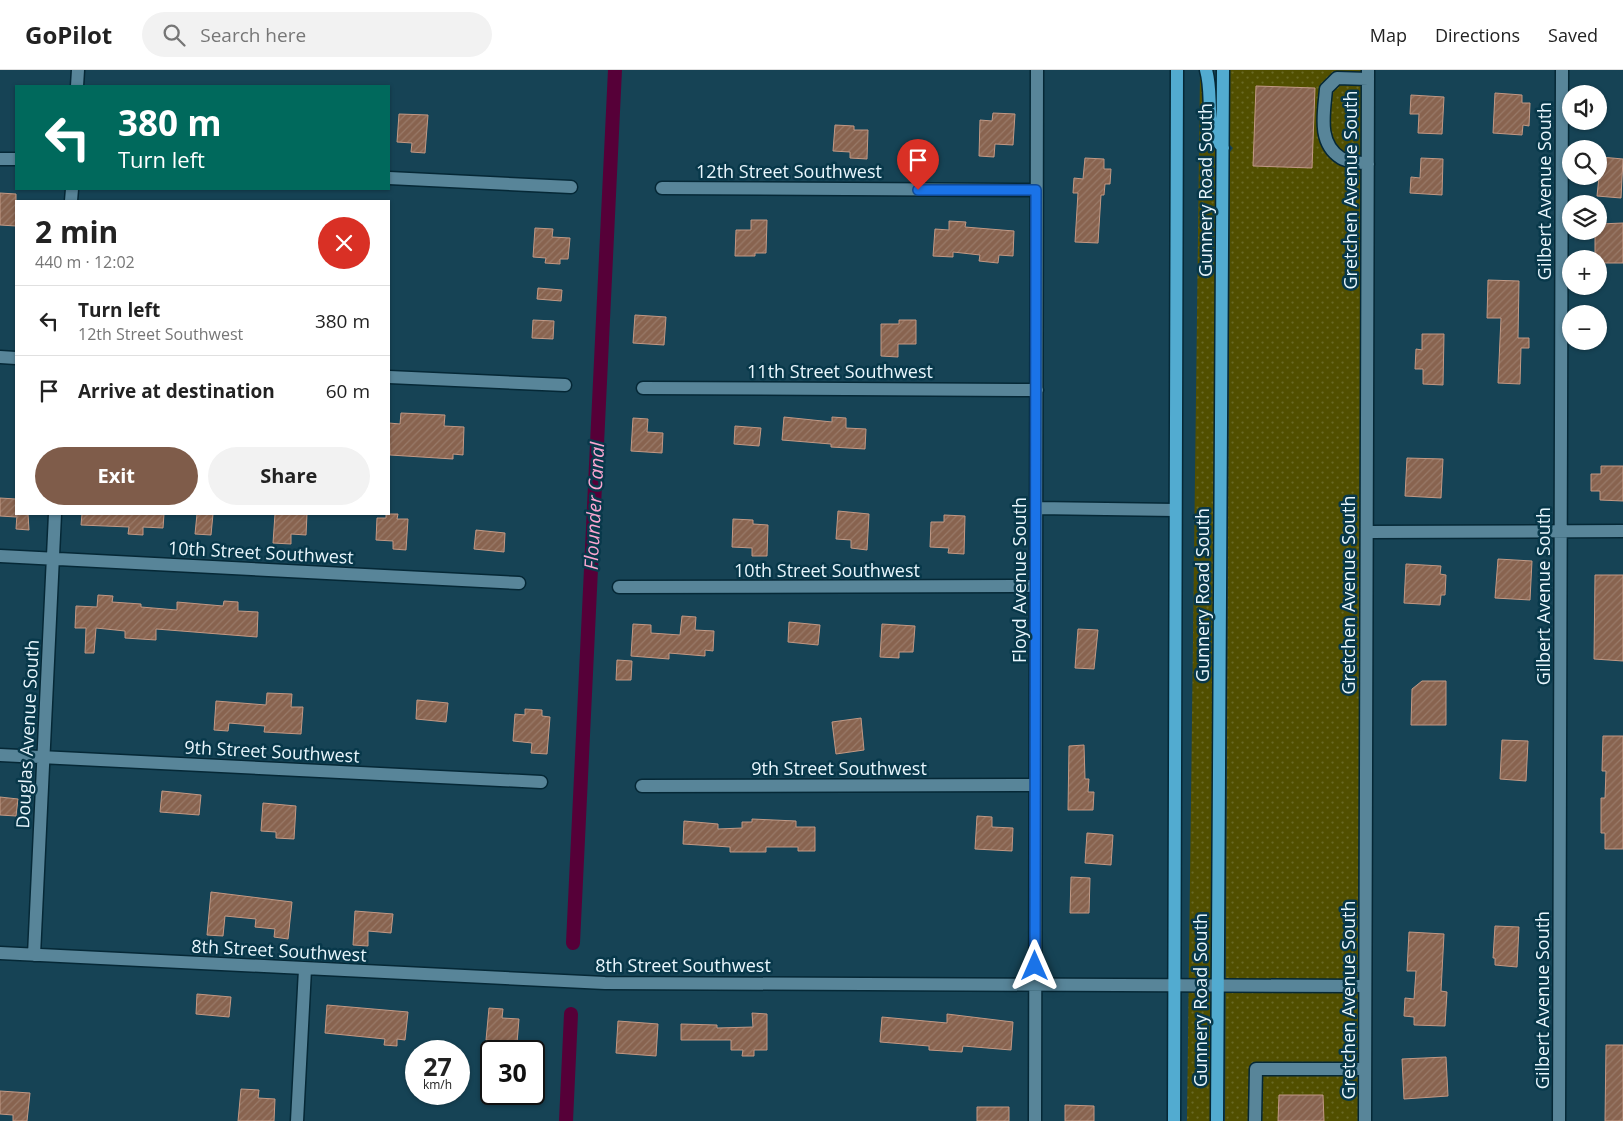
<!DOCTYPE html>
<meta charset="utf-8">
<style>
:root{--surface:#fff;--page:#f2f2f2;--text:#222;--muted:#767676;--line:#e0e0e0;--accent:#7f5c4a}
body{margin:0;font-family:"Open Sans",sans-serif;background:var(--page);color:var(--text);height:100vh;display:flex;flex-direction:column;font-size:19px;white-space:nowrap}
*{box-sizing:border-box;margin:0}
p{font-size:16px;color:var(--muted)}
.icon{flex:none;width:28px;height:28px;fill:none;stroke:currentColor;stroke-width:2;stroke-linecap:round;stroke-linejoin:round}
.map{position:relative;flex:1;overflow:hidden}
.sheet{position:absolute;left:15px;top:130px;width:375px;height:315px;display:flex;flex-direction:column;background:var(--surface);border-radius:0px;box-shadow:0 1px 4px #0004}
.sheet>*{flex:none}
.hud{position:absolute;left:15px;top:15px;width:375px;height:105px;border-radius:0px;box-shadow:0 1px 4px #0004;background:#00695c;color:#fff;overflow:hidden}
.buttons{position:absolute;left:1562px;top:15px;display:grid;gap:10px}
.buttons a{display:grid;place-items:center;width:45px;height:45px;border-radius:50%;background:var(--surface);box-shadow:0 1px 4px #0004;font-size:25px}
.speed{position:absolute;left:405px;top:970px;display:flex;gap:10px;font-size:25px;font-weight:700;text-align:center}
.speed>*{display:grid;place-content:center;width:65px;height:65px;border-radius:50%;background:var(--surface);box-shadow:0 1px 4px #0004;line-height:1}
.speed small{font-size:12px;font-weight:400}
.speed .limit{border:2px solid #111;border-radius:8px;background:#fff;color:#111}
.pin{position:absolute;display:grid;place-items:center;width:42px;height:42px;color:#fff;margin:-51px -21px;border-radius:50% 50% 50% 0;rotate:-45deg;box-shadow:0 0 5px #0007}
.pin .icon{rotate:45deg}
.me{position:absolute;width:55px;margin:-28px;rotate:0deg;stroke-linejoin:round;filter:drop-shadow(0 0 4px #0008)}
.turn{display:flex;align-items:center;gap:18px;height:105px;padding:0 20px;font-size:22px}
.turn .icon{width:65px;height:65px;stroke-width:2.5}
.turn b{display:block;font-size:35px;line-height:42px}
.round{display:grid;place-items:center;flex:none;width:52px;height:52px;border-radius:26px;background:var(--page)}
.overview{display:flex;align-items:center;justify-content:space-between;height:85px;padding:0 20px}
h1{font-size:30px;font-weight:700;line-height:38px}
.action{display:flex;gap:10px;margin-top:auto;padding:10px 20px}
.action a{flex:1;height:58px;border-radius:30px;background:var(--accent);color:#fff;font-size:20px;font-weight:700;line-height:58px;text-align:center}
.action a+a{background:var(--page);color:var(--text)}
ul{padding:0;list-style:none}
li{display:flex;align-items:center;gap:15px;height:70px;padding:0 20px;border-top:1px solid var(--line)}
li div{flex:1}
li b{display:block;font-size:19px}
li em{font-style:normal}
header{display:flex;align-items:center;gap:30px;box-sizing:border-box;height:70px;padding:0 25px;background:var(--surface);border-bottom:1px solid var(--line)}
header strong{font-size:24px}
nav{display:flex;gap:28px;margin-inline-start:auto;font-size:18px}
.search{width:350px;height:45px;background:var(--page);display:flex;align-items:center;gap:12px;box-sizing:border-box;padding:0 18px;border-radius:28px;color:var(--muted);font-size:19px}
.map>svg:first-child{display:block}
.grass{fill:url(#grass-dots)}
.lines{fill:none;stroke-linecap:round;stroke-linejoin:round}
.canal{stroke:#560038;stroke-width:14}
.building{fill:url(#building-hatch);stroke:#c29985}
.minor-casing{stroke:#052836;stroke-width:15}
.major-casing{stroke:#052836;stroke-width:15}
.minor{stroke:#588599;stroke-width:12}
.major{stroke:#52abd0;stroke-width:12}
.route-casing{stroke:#114b97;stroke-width:12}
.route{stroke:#1a73e8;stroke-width:9}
.labels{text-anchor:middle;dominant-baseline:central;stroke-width:5;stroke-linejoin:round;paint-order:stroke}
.street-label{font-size:18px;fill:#e8f6fd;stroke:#08384a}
.water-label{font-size:19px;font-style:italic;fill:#fba6d1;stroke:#08384a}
</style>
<header>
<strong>GoPilot</strong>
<div class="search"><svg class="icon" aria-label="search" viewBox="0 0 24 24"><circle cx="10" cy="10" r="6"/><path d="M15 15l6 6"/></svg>Search here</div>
<nav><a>Map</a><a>Directions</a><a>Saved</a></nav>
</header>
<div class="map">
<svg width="1623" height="1051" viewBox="0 0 1623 1051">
<defs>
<pattern id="grass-dots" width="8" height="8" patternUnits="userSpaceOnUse" patternTransform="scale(1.25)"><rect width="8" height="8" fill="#514f00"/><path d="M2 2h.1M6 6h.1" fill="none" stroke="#6a6926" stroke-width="1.8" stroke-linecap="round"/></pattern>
<pattern id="building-hatch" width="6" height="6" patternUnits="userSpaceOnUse" patternTransform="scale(1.25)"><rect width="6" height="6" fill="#88634f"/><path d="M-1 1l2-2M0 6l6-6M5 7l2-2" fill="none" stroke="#997a69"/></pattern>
</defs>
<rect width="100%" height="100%" fill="#164355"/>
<path class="grass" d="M1230 0H1361L1358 1051H1225L1230 82 1233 78 1230 75Z
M1200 4C1207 31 1197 58 1216 82L1210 1051H1187Z"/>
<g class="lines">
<path class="canal" d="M573 873 615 0
M566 1051 571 944"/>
</g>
<path class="building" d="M1256 16 1315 18 1312 98 1253 96Z
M1495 23 1522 25V33H1530L1529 56 1523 55 1522 65 1493 63Z
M1411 25 1444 27 1442 64 1418 63 1419 44H1410Z
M993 43 1015 44 1013 75 995 74 994 87 979 86 980 50 992 51Z
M399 44 428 45 425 83 411 82 412 73 397 72Z
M835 55 854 56V60H868L867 89 850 88V82L833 81Z
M1601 87 1623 89 1621 128 1597 126Z
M1085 88 1104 89V99H1111L1110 114H1105L1104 125H1101L1098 173 1075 172 1078 123H1073L1074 108 1083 109Z
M1421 88 1443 89 1442 125 1410 123 1411 107 1420 108Z
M0 123 16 124V156L0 155Z
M751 150H767L766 183H755V186H735L736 160H751Z
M949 151 966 152 965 157 1014 161 1013 186 999 185 998 193 979 191 980 185 953 182V187L933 186 935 159 949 160Z
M1623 153V193H1599V189H1595V161H1599V154Z
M535 158 553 159 552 167 570 168 568 189H560V194L545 193 546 188 533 187Z
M1488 210 1519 211 1518 268H1529V278H1521L1520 314 1498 313 1501 248H1487Z
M538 218 562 220 561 231 537 229Z
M635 245 666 247 664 275 633 273Z
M533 250 554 251 553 269 532 268Z
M899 250H916V274H898V287L881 286V254H899Z
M1422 264H1444L1443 315 1423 314V299H1415L1416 279 1422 280Z
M401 343 445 345 444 356 464 357 463 385 453 384V389L390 385 389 353 400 354Z
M784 347 832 352V347L846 348V358L866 359 865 379 831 377V374L782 370Z
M633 348 648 349 647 362 663 363 662 383 631 381Z
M735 356 761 358 759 376 734 374Z
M1407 388 1443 389 1441 428 1405 426Z
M1601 396H1623V431L1600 430V421H1591V404H1601Z
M0 428 16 429V447L0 446Z
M838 441 869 444 867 480 851 478V470L836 469Z
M17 444H28L29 460 16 459Z
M82 444H164L163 458 143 457V465L128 464 129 457 81 455Z
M197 444H213L211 465 195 464Z
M275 444H307L306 465 291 464V474L273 473Z
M386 444H398L397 449H408L406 480 393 479V471L376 470 377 448H386Z
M944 445 965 446 964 484 948 483 949 478 930 477 931 452H944Z
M733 449 753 450V454L768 455 767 486H752V478L732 477Z
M476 460 505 463 504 482 474 479Z
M1498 489 1532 491 1530 530 1495 528Z
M1406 494 1441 496 1440 504 1446 505 1445 525H1441L1440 535 1404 533Z
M1595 505H1623V591L1594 589Z
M98 525 113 526 112 532 141 534V537L177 540V532L223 536 224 531 238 532V541L258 542 257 567 156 559V570L125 568V561L96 558 94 583H85L86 558H75L76 536 97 537Z
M682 546 696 547 695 560 714 561 713 581 705 580V586L669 583V589L631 586 633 554 651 555V563L680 565Z
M789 552 820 555 818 575 788 572Z
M882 554 915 556 913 582H899V588L880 587Z
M1078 559 1098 560 1094 599 1075 598Z
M617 590 632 591 631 610H616Z
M1422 611H1446V655H1411L1412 619Z
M267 623 292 624 291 637H303L301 664 264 662 265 656 229 653 228 661 214 660 216 631 266 635Z
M417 630 448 633 446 652 416 649Z
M525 639 542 640V646L550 647 547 684 531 683 532 673 513 671 515 644 525 645Z
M861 648 864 680 836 684 832 652Z
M1603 666H1623V779H1605V763H1601V728H1605L1606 701H1602Z
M1502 670 1528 671 1526 711 1500 709Z
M1084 675 1085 709H1089L1088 722H1094L1093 740H1068L1069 676Z
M162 721 201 725 199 745 160 742Z
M0 727 18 729 16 746 0 745Z
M263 733 296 736 294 769 276 768V762L261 761Z
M977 746 992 747V757L1013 758 1012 781 975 779Z
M752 749 796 751V757H815V781H798V777H766V782H730V777L683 774 684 751 718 754V759L742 758V752H752Z
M1087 763 1113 765 1111 795 1085 793Z
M1071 807 1090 808 1089 843H1070Z
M211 822 292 832 288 869 274 867 275 859 255 857 256 849 225 846 223 866 207 865Z
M355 841 393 844 391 863 368 861V876L353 875Z
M1495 856 1519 857 1517 897 1495 895V888H1493Z
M1409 862 1444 864 1441 921 1447 922 1445 956 1414 955V947L1404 946 1405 928 1414 929 1416 901H1407Z
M197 924 231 927 229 947 196 944Z
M327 935 408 942 405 970 397 969V976L384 975 385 969 325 963Z
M489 938 503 939 502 948 519 949 517 973 486 970Z
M752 943 767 944V980H754V986H742L743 980H731V970H681V954L717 955V958L753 957Z
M947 944 1013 952 1011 980 963 976 962 982 929 980V976L880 972 882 947 947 953Z
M618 951 658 954 656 986 616 983Z
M1606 975H1623V1051H1605Z
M1446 987 1448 1026 1404 1029 1402 989Z
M241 1019 259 1020 258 1028 275 1029 274 1051H238Z
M0 1021 30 1023 27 1051H13V1045L0 1044Z
M1279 1025H1323L1324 1051H1278Z
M1065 1035 1094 1036V1051H1065Z
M977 1037H1009V1051H977Z"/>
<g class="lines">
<defs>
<path id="minor" d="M77 16 78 0
M0 89H16
M1368 94C1360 92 1347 92 1341 88 1317 73 1324 43 1326 19L1337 8 1368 9
M389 108 571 117
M662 118 1036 120
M71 131 72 119
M0 287 16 288
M389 307 565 315
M643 318 1037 320
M1037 438 1175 440
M1367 462 1623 461
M0 486 519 513
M619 517 1036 516
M0 685 541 712
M642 716 1035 715
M0 883 605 913 1365 916
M34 885 55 444
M297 1051 305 899
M1035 1051 1037 0
M1255 1051 1256 999H1365
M1365 1051 1368 0
M1559 1051 1562 0"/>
<path id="major" d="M1206 0C1214 27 1203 56 1223 78
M1174 1051 1177 0
M1217 1051 1223 0"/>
</defs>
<use href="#minor" class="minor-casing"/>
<use href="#major" class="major-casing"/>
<use href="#minor" class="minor"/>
<use href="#major" class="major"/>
</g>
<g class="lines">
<defs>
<path id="route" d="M918 120H1036L1035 896"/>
</defs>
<use href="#route" class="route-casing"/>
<use href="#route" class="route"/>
</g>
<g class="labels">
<g class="street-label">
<text x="789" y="101">12th Street Southwest</text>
<text transform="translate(1205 120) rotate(-90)">Gunnery Road South</text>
<text transform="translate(1350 120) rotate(-90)">Gretchen Avenue South</text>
<text transform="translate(1544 121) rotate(-90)">Gilbert Avenue South</text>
<text x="840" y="301">11th Street Southwest</text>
<text transform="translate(261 482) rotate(3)">10th Street Southwest</text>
<text x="827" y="500">10th Street Southwest</text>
<text transform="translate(1019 510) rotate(-90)">Floyd Avenue South</text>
<text transform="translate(1202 525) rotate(-90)">Gunnery Road South</text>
<text transform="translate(1348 525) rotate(-90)">Gretchen Avenue South</text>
<text transform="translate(1543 526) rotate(-90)">Gilbert Avenue South</text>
<text transform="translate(27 664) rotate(-87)">Douglas Avenue South</text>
<text transform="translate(272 681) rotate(3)">9th Street Southwest</text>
<text x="839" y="698">9th Street Southwest</text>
<text transform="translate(279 880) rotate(3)">8th Street Southwest</text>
<text x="683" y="895">8th Street Southwest</text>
<text transform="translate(1200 930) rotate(-90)">Gunnery Road South</text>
<text transform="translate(1348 930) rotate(-90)">Gretchen Avenue South</text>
<text transform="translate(1542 930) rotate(-90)">Gilbert Avenue South</text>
</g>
<g class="water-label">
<text transform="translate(594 436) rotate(-87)">Flounder Canal</text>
</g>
</g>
</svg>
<div class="buttons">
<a><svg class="icon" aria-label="sound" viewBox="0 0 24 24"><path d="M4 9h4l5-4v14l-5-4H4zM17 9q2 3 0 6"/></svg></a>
<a><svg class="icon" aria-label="search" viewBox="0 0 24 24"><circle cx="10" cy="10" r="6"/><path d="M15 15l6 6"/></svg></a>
<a><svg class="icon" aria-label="layers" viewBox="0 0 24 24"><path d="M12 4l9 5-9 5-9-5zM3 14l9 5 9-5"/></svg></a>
<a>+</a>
<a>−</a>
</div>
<div class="speed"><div>27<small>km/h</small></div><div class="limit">30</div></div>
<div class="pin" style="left:918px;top:120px;background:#d93025"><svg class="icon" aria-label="arrive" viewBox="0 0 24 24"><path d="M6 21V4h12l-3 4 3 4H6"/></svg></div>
<svg class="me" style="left:1035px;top:896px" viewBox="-20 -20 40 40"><path d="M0-17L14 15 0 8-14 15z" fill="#1a73e8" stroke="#fff" stroke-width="4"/></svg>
<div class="hud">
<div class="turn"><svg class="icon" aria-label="left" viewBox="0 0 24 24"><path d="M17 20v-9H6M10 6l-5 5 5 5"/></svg><div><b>380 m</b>Turn left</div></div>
</div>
<section class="sheet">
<div class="overview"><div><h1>2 min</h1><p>440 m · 12:02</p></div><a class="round" style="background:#d93025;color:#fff"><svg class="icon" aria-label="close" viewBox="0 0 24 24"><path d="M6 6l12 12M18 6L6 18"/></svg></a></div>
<ul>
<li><svg class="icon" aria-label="left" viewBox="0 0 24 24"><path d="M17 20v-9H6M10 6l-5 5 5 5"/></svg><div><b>Turn left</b><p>12th Street Southwest</p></div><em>380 m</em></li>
<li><svg class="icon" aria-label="arrive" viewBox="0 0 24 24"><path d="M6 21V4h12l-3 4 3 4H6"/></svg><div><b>Arrive at destination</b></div><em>60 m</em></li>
</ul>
<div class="action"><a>Exit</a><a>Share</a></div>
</section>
</div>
